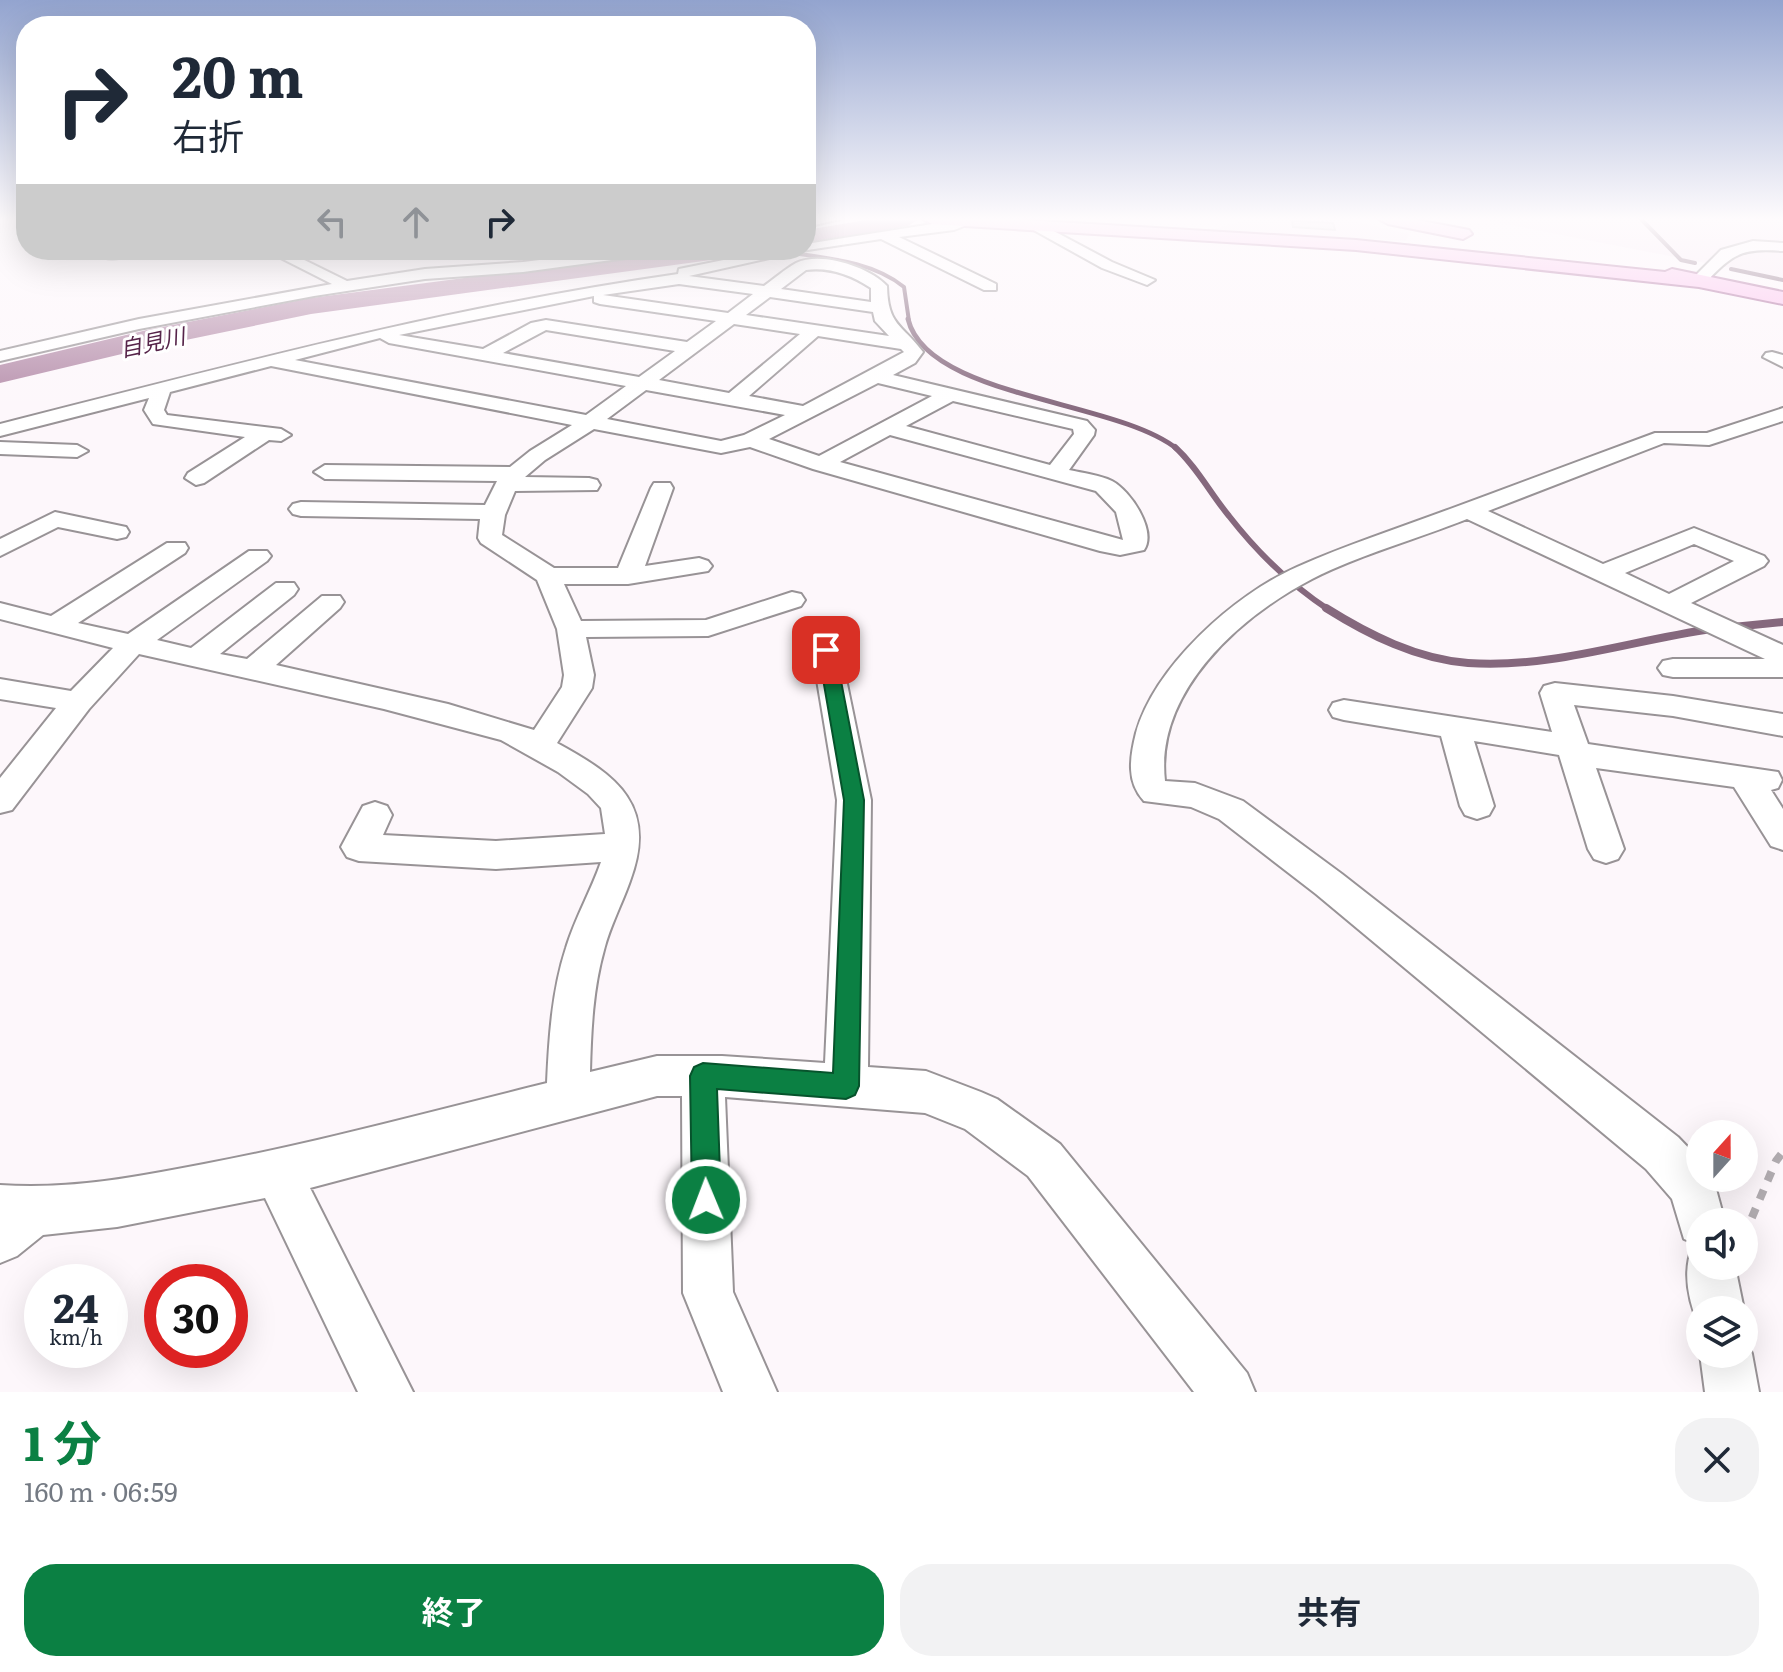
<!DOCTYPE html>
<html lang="ja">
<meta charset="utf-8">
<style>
:root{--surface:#fff;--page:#f2f2f3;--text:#1f2937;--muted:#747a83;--accent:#0b8043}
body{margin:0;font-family:Literata,"Noto Sans JP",serif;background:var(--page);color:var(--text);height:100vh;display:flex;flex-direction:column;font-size:30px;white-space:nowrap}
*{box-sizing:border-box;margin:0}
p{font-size:26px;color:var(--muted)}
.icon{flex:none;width:44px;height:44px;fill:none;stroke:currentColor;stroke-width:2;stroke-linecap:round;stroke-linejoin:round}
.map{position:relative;height:1392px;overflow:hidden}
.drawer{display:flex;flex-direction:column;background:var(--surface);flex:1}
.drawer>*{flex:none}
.hud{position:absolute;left:16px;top:16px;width:800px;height:244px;border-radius:32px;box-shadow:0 8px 32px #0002;background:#fff;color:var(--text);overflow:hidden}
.needle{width:52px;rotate:21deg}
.fabs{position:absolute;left:1686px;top:1120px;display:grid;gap:16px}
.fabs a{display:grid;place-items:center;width:72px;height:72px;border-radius:50%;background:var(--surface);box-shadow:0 8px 32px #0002;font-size:40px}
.speed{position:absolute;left:24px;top:1264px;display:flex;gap:16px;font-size:40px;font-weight:700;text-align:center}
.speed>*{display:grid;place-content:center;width:104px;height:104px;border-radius:50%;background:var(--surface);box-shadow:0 8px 32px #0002;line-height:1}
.speed small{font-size:20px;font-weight:400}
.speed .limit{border:12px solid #d22;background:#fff;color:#111}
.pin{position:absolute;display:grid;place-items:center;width:68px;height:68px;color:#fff;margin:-34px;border-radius:16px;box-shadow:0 4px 12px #0006}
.me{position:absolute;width:88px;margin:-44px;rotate:359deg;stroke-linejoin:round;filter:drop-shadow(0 0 6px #0008)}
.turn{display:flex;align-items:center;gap:28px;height:168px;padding:0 24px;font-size:36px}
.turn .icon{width:104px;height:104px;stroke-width:2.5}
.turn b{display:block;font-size:56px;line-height:68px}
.lanes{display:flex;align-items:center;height:76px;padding:0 24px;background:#0003;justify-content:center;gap:40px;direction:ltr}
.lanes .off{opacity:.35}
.round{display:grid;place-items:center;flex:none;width:84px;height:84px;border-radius:32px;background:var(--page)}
.summary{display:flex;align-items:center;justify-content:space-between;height:136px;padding:0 24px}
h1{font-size:48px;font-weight:700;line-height:60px;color:var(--accent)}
.primary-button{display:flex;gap:16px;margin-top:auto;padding:16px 24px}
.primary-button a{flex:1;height:92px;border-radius:32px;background:var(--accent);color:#fff;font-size:32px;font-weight:700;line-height:92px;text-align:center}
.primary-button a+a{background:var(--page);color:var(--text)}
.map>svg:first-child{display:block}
.built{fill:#f8ebf4}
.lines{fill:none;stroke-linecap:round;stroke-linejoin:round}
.stream-far3{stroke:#85687d;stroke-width:4}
.stream-far2{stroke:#85687d;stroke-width:5}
.stream-far1{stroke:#85687d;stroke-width:6}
.stream{stroke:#85687d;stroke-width:8}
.river{fill:#b58daa;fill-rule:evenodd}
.building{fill:#dcd7da;stroke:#bbb6b9;stroke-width:2}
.minor-casing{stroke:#989396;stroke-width:4}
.major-casing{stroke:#a9689a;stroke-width:4}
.path{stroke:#b1acb0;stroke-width:8;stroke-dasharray:10 10;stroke-linecap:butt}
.minor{fill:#fff;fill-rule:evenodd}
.major{fill:#fbc0ed;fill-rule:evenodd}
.route{fill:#0b8043;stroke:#07532c;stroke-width:2}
.labels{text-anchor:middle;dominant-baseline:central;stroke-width:6;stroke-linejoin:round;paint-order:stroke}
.far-water-label{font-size:22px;font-style:italic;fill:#56244a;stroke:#fff}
</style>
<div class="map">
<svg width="1783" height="1392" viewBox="0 0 1783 1392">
<rect width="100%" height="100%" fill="#fdf7fb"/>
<path class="built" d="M1247 219H1344L1409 234 1406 241 1212 230Z
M1479 219H1783V278Z"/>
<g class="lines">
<path class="stream-far3" d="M1641 219 1681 260 1695 263
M773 250C817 258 868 258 904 287L909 321
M1731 269 1783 280"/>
<path class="stream-far2" d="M908 319C927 398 1117 400 1177 449"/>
<path class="stream-far1" d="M1175 447C1197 467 1210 493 1229 516 1257 552 1291 585 1329 610"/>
<path class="stream" d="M1326 608C1369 635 1417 659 1468 663 1550 669 1632 640 1712 629
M1733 627 1783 622"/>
<path class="river" d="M872 219H919L908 226 806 244V230Z
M677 250H745L742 255 733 257 311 314 147 348 0 383V365L147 330 311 298Z"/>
</g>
<path class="building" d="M1292 221 1333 223 1335 230 1293 227Z"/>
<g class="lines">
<defs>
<path id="minor" d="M806 219H840L806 227Z
M964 219 977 221 954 230 899 237 996 284V290H984L881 239 801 251 689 276 764 286C774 279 785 269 796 263 821 251 869 267 887 286 888 326 901 323 923 352L915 363 893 375 1087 421 1095 430 1094 435 1069 470C1083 473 1100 475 1112 481 1131 491 1157 531 1144 550L1120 555 1100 551 813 469 750 447 721 453 594 429 545 460 525 477 589 478 597 480 600 485 597 490 515 491 505 515 502 535 554 568H618L651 488 654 483H670L673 488 645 566 699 558 708 561 712 566 708 571 628 584H564L581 621 706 620 792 592 801 594 805 600 801 606 708 636 586 637 594 675 592 688 557 743C618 776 658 806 630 881 622 904 610 926 604 950 593 989 591 1031 590 1072L657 1056H722L825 1063 837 800 812 650 816 644 826 641 836 644 840 650 871 800 868 1067 926 1071 981 1092 997 1099 1060 1144 1247 1373 1255 1392H1194L1028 1176 965 1129 925 1113 725 1097 733 1292 777 1392H723L683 1293 682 1096H657L310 1188 413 1392H358L265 1198 117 1227 43 1235 17 1256 0 1263V1185C69 1190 137 1177 204 1164 320 1142 433 1111 547 1083 549 1038 552 991 566 948 575 918 591 891 601 862L496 869 359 861 347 857 341 847 363 806 375 802 387 806 392 815 383 835 496 841 605 834 601 808 588 794 558 772 501 740 384 709 139 654 89 709 12 810 0 813V778L56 708 0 699V679L71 691 113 648 0 619V603L51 616 167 543H185L188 548 185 553 78 623 128 634 249 551H267L271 556 267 561 157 640 191 648 276 583H294L298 589 294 595 220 654 247 659 322 596H340L344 602 340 608 276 665 448 704 534 730 562 687 564 675 557 629 537 580 481 543 478 538 480 519 301 516 293 514 289 509 293 504 301 502 485 505 497 481 325 479 314 472 325 465 510 467 530 451 572 425 271 366 170 392 164 410 167 415 281 429 291 435 281 441 269 440 204 483 196 485 185 478 188 473 245 437 153 424 144 410 149 398 0 436V424C225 367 447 307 678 274L679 269 773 250H806V244ZM806 270C830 267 851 275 871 288V302L781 289ZM679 284 753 294 728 313 603 295ZM594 296V302L600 304 716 321 687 342 546 320 531 323 483 349 399 335ZM770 297 873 312 875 321 889 336 746 315ZM734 324 800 334 729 393 659 380ZM546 330 675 351 639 377 503 353ZM818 336 901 349 904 352 803 406 749 396ZM380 338 389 343 626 386 586 415 295 360ZM878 383 932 396 819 456 769 439ZM646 390 785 415 744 435 721 441 607 419ZM953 401 1073 429 1074 434 1050 465 906 426ZM890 435 1096 491 1116 512 1123 540 840 462Z
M1035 221 1112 262 1155 280 1147 285 1102 268 1030 228 1028 225Z
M1753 241 1783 243V251C1740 248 1733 254 1704 284L1698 286 1690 281 1721 250Z
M109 250H144C134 257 108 262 98 255Z
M265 250H284L347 281 425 269 523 262 621 250H663L656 254 523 272 425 279 314 296 139 329 0 361V351L139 319 332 284Z
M1772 352 1783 355V367L1763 357 1766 353Z
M1783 408V421L1709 445 1664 443 1488 511 1603 564 1694 528 1764 556 1768 561 1764 566 1691 603 1783 645V677H1673L1663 675 1658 668 1663 661 1673 659H1765L1467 519C1417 539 1359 555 1312 579 1239 617 1155 692 1165 781L1195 783 1243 801 1342 874 1678 1137 1700 1160V1178H1713L1725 1222H1700V1266H1735L1744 1310H1700V1328C1689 1303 1682 1274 1692 1248L1699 1245 1684 1239 1672 1199 1646 1169 1316 894 1219 819 1191 807 1144 801C1126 782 1130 757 1136 733 1155 666 1234 595 1297 567 1346 545 1399 528 1450 509 1518 484 1586 458 1655 433H1707ZM1694 544 1734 561 1669 594 1625 573Z
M0 442 77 445 88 451 77 457 0 454Z
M55 512 126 527 129 532 126 537 117 539 58 527 0 556V539Z
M1555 683 1673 696 1783 714V736L1673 716 1574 705 1588 744 1778 772 1782 780 1778 788 1771 790 1783 809V850L1771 846 1734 787 1596 768 1624 849 1618 859 1606 863 1594 859 1588 849 1559 755 1474 741 1494 806 1489 815 1477 819 1465 815 1460 806 1441 736 1344 720 1333 717 1329 710 1333 703 1344 700 1552 732 1540 693 1544 686Z
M1745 1335 1752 1354 1759 1392H1705L1700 1354V1353L1744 1354Z"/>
<path id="major" d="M923 219H1009L1356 240 1665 272 1672 269 1783 292V304L1699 287 1356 250 932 224Z
M1379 219H1412L1469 230 1472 234 1463 239 1388 224Z"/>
</defs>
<use href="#minor" class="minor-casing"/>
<use href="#major" class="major-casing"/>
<path class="path" d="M1744 1236 1776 1161 1783 1152"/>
<use href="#minor" class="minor"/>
<use href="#major" class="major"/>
</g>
<linearGradient id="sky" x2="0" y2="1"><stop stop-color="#93a4cf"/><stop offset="0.53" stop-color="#fefbfd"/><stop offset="1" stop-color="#fefbfd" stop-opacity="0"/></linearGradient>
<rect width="1783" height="413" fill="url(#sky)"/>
<path class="route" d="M826 645 835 650 864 800 859 1086 855 1095 846 1099 717 1089 721 1200 716 1210 706 1214 696 1210 692 1200 690 1076 694 1067 703 1063 833 1073 844 800 818 650Z"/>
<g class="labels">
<g class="far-water-label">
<text transform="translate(152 341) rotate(-12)">自見川</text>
</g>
</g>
</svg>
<div class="fabs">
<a><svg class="needle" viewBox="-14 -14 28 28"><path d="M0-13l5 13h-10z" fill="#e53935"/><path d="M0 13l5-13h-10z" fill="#747a83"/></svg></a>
<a><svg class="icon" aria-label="sound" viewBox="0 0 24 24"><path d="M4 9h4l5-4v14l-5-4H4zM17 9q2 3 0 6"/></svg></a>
<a><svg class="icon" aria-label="layers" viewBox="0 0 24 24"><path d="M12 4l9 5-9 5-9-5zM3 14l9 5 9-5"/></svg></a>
</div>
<div class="speed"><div>24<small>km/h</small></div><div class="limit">30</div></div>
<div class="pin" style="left:826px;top:650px;background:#d93025"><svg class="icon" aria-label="arrive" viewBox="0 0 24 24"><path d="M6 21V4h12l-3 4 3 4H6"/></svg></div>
<svg class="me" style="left:706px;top:1200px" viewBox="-20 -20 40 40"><circle r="17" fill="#0b8043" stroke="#fff" stroke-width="3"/><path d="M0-11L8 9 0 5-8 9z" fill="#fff"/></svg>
<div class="hud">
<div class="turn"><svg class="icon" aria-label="right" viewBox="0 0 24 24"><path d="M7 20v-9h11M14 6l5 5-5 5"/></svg><div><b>20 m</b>右折</div></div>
<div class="lanes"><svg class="icon off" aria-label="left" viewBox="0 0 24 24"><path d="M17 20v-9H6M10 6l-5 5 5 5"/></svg><svg class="icon off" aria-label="ahead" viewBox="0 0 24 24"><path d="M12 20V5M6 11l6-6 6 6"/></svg><svg class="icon" aria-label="right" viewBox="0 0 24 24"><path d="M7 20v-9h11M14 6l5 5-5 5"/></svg></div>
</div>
</div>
<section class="drawer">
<div class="summary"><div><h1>1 分</h1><p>160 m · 06:59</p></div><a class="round"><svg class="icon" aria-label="close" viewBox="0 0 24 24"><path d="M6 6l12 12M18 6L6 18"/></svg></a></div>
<div class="primary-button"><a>終了</a><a>共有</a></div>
</section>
